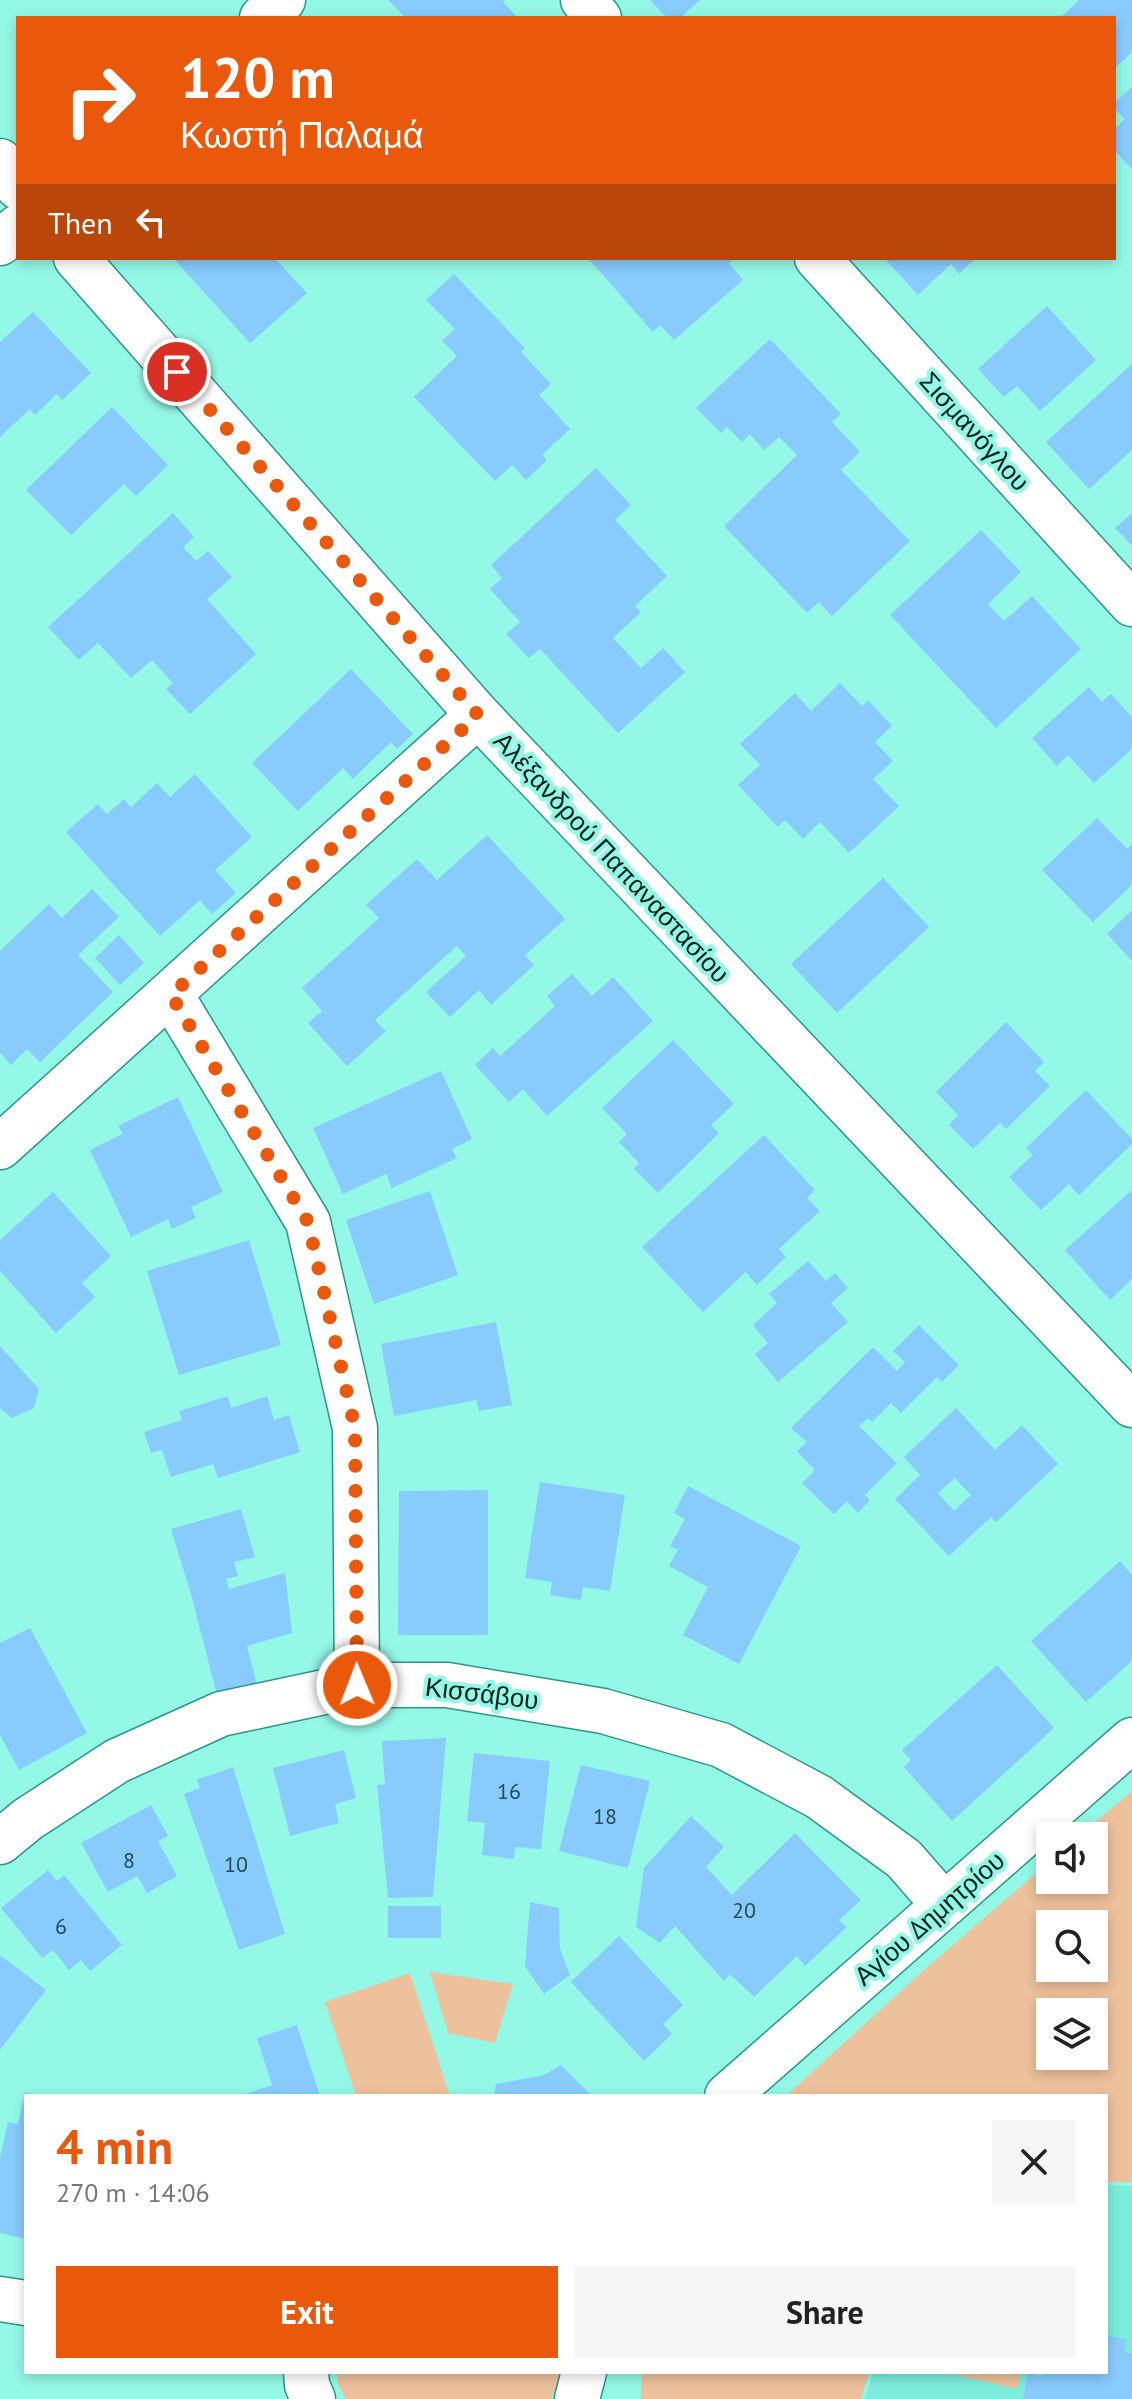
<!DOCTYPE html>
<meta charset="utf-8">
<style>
:root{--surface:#fff;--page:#f6f6f6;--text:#222;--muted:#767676;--accent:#ea580c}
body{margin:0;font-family:"PT Sans",sans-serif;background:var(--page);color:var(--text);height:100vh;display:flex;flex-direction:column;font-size:30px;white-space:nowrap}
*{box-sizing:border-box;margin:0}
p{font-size:26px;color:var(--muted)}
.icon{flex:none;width:44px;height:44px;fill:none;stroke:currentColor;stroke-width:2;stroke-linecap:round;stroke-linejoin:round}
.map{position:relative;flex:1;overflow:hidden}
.panel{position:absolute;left:24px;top:2094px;width:1084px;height:280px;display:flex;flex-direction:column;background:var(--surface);border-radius:0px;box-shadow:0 4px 12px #0003}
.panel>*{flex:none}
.top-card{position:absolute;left:16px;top:16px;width:1100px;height:244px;border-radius:0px;box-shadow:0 4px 12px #0003;background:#ea580c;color:#fff;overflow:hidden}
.buttons{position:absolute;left:1036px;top:1822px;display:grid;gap:16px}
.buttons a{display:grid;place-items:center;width:72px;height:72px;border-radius:0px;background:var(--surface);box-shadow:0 4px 12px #0003;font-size:40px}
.pin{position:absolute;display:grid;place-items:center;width:68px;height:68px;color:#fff;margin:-34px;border:4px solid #fff;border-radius:50%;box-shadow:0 2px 8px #0007}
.me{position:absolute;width:88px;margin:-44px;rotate:359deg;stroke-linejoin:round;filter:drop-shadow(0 0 6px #0008)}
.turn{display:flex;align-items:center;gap:28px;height:168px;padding:0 32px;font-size:36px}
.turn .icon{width:104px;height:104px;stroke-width:2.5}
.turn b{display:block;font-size:56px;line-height:68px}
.then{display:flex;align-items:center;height:76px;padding:0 32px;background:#0003;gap:16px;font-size:30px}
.round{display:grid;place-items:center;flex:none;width:84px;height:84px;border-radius:0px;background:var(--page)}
.head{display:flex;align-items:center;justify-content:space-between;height:136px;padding:0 32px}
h1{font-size:48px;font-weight:600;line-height:60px;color:var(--accent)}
.primary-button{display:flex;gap:16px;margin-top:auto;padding:16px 32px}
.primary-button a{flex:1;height:92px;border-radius:0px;background:var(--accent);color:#fff;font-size:32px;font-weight:600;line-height:92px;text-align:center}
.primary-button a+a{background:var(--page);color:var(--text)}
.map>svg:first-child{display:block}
.built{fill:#7ceddb}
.green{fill:#edc19c;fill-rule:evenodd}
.building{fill:#88cbfd;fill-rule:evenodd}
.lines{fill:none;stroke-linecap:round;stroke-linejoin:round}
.minor-casing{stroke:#2a9687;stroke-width:47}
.minor{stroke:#fff;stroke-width:44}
.route{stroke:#ea580c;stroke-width:14;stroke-dasharray:0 25.2}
.labels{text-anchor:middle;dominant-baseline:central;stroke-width:8;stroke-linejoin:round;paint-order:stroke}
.number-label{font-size:22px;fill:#234c54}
.street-label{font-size:26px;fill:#01211c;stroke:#94f8e6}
</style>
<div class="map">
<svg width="1132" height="2399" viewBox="0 0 1132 2399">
<rect width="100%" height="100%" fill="#94f8e6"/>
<path class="built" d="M1106 2185 1132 2186V2399H865L873 2372H1106Z"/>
<path class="green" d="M1132 1791V2182H1106V2096H786L924 1970 1050 1861V1880H1094V1836H1079ZM1094 1924V1968H1050V1924ZM1050 2012H1094V2056H1050Z
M430 1972 513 1984 495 2043 448 2033Z
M410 1973 450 2096H356L325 2002Z
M337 2372H561V2375L551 2399H346L338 2384Z
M642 2372H869L861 2399H641Z
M945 2372H1021L1017 2389Z"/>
<path class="building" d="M388 0H505L503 2 518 18H406Z
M650 0H700L680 18H667Z
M1079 0H1132V52L1114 69V18H1060Z
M1132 87V169L1114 150V129L1125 119 1114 108V103Z
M173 258H275L307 293 250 343Z
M588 258H735L729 263 743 280 674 340 660 325 653 332Z
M888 258H976L959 274 951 264 918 295 886 260Z
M454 274 525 348 521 352 551 384 539 395 570 429 542 455 547 460 526 480 512 465 495 481 414 397 457 356 442 341 455 329 426 300Z
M1047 306 1096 360 1040 411 1017 386 1004 397 978 369Z
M33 312 91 373 62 400 57 394 35 415 30 409 0 437V342Z
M770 339 841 414 832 422 860 452 841 470 910 541 832 616 819 602 807 613 724 526 797 455 779 437 764 450 750 434 742 442 727 427 721 433 696 408Z
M1132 364V450L1089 489 1046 442Z
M112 407 168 465 136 496 124 484 71 535 26 490Z
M596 468 631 505 615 520 667 576 635 606 641 612 613 638 641 668 663 648 685 672 618 733 540 649 529 658 506 634 520 622 490 589 502 578 491 565Z
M173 513 194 537 183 547 196 561 208 551 232 577 207 599 256 654 190 714 166 689 173 683 152 660 131 678 98 643 79 660 48 627Z
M1132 513V546L1115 528Z
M981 530 1021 572 988 604 1004 621 1032 596 1081 649 996 728 890 615Z
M351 669 413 734 397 749 391 742 353 779 343 768 298 811 252 763Z
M840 683 862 706 868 700 892 726 875 742 893 761 873 779 899 806 849 853 820 822 803 839 785 820 778 827 738 785 760 765 740 744 795 693 811 711Z
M1089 687 1102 702 1111 694 1132 717V749L1094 783 1068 755 1057 766 1032 738Z
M195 774 252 837 215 870 236 893 212 914 200 900 160 936 66 832 98 804 107 814 124 799 131 807 157 783 170 797Z
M1097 818 1127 849 1132 844V885L1093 922 1042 870Z
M487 835 565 919 525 955 534 965 491 1005 479 990 450 1017 426 992 466 956 457 946 375 1020 386 1031 347 1066 308 1023 322 1011 302 988 379 918 366 905 417 859 437 880Z
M883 878 929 927 837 1013 791 964Z
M92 889 119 917 78 955 113 992 40 1062 27 1049 11 1065 0 1053V951L49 904 62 918Z
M1132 910V961L1107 934Z
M119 935 144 963 120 985 95 958Z
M572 974 592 996 613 977 653 1021 547 1116 523 1089 509 1102 475 1065 493 1048 500 1056 555 1006 547 996Z
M1006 1022 1044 1062 1035 1071 1050 1086 1006 1129 1000 1123 973 1149 949 1125 958 1115 936 1092Z
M673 1040 734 1104 711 1125 719 1133 658 1193 634 1169 639 1163 619 1142 627 1134 602 1108Z
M441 1071 472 1139 452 1149 457 1158 392 1188 386 1174 343 1194 313 1128Z
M1086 1090 1132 1139V1144L1079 1195 1069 1184 1041 1210 1009 1177 1033 1155 1026 1148Z
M178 1097 223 1192 191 1207 196 1218 172 1229 168 1219 131 1237 90 1150 123 1134 118 1126Z
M764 1135 815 1190 807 1198 820 1211 779 1249 786 1257 757 1285 746 1272 703 1312 642 1247Z
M1132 1190V1279L1110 1300 1065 1250Z
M430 1191 458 1275 374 1304 346 1220Z
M53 1192 111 1256 82 1283 95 1297 56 1333 0 1271V1240Z
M249 1240 281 1345 179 1375 147 1271Z
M808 1261 826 1281 835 1273 848 1288 831 1303 848 1322 778 1382 755 1354 768 1343 753 1325 777 1303 769 1294Z
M496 1322 512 1405 479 1411 476 1400 394 1416 381 1344Z
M919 1325 959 1365 942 1382 937 1377 901 1413 891 1403 872 1422 868 1418 859 1426 897 1463 865 1495 870 1500 858 1513 847 1501 834 1514 802 1483 815 1470 797 1451 807 1442 791 1428 873 1347 897 1371 905 1362 893 1351Z
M0 1346 39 1389 34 1408 12 1418 0 1408Z
M228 1396 231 1408 267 1396 274 1420 289 1415 300 1452 218 1478 213 1464 171 1477 162 1450 151 1453 144 1432 182 1420 179 1411Z
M956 1408 995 1450 1022 1425 1058 1464 996 1522 991 1517 949 1556 895 1499 920 1475 904 1457ZM955 1478 971 1495 954 1511 938 1493Z
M540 1482 625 1495 610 1591 583 1587 581 1600 550 1595 552 1582 525 1578Z
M688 1486 801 1546 739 1664 683 1635 708 1587 669 1566 678 1550 670 1546 685 1519 674 1513Z
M488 1490V1635H398L399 1491Z
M241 1509 255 1557 234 1562 238 1576 226 1579 229 1589 285 1573 292 1633 247 1646 257 1685 217 1695 192 1598 171 1529Z
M1120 1561 1132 1575V1661L1086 1702 1031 1641Z
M30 1628 87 1733 19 1770 0 1735V1643Z
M997 1665 1054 1728 952 1821 904 1767 911 1760 902 1750Z
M446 1738 433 1897 388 1898 377 1785 385 1784 382 1741Z
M344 1750 356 1798 335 1804 339 1823 290 1836 273 1768Z
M474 1753 550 1761 541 1849 515 1847 514 1859 482 1855 485 1823 467 1821Z
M581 1765 650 1781 628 1868 559 1851Z
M233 1767 285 1934 239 1950 184 1794 200 1788 197 1780Z
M151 1805 168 1836 158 1841 177 1876 147 1893 137 1876 108 1892 81 1843Z
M691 1816 724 1847 706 1867 732 1895 795 1833 861 1900 839 1920 847 1927 805 1966 797 1956 754 1997 730 1974 724 1981 675 1926 660 1943 636 1927 644 1868Z
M48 1870 57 1881 64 1875 122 1945 90 1971 81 1960 69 1970 53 1950 42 1958 1 1908Z
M530 1902 559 1908 560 1949 570 1975 544 1994 525 1966Z
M388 1906H441V1938H388Z
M619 1936 683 2005 663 2024 672 2034 644 2061 571 1982Z
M0 1955 46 1990 0 2050Z
M297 2025 320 2096H240L272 2085 257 2038Z
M561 2065 592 2096H494L496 2084 544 2075Z
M25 2092 37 2095 26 2096V2239L0 2233V2157L8 2122 18 2124Z
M1106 2335 1127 2340 1124 2352 1132 2353V2399H1023L1028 2373 1042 2377 1043 2372H1106Z"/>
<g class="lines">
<defs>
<path id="minor" d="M583 0 599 18
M262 18 283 0
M0 161 18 187
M0 243 18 227
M76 258 478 715 1132 1405
M817 258 1132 604
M171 995 308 1222 355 1428 357 1685
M0 1147 478 715
M0 1842 28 1819 117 1761 221 1714 357 1685H447L603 1711 721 1745 819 1797 904 1859 944 1905
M727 2096 1132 1740
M0 2299 26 2303
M306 2372 307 2385 313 2399
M577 2399 584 2372"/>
</defs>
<use href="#minor" class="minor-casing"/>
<use href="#minor" class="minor"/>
</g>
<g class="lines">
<path class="route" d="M177 372 478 715 171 995 308 1222 355 1428 357 1685"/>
</g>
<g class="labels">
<g class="number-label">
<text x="509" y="1791">16</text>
<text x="605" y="1816">18</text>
<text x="129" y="1860">8</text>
<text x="236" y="1864">10</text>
<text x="744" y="1910">20</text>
<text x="61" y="1926">6</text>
</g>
<g class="street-label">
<text transform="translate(975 431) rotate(48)">Σισμανόγλου</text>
<text transform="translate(612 857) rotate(47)">Αλέξανδρού Παπαναστασίου</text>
<text transform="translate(482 1693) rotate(7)">Κισσάβου</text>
<text transform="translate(929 1918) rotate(-41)">Αγίου Δημητρίου</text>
</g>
</g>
</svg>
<div class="buttons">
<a><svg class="icon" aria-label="sound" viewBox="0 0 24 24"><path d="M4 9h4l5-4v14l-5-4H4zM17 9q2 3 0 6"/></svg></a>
<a><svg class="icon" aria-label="search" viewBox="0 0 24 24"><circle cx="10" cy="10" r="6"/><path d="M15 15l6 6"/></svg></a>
<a><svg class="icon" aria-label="layers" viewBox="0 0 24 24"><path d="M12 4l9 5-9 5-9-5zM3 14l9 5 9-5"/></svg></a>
</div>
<div class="pin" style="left:177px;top:372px;background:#d93025"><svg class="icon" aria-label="arrive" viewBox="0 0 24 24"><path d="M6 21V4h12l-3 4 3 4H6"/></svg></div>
<svg class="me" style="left:357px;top:1685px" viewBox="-20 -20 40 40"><circle r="17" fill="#ea580c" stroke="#fff" stroke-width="3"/><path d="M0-11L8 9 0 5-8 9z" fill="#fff"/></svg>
<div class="top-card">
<div class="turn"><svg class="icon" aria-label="right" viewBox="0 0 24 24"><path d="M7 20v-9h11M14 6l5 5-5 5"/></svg><div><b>120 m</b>Κωστή Παλαμά</div></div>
<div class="then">Then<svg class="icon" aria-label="left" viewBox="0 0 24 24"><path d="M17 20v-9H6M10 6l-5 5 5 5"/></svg></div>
</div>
<section class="panel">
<div class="head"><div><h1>4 min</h1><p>270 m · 14:06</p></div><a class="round"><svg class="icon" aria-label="close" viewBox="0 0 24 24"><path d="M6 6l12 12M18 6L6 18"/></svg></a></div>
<div class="primary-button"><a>Exit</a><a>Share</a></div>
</section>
</div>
